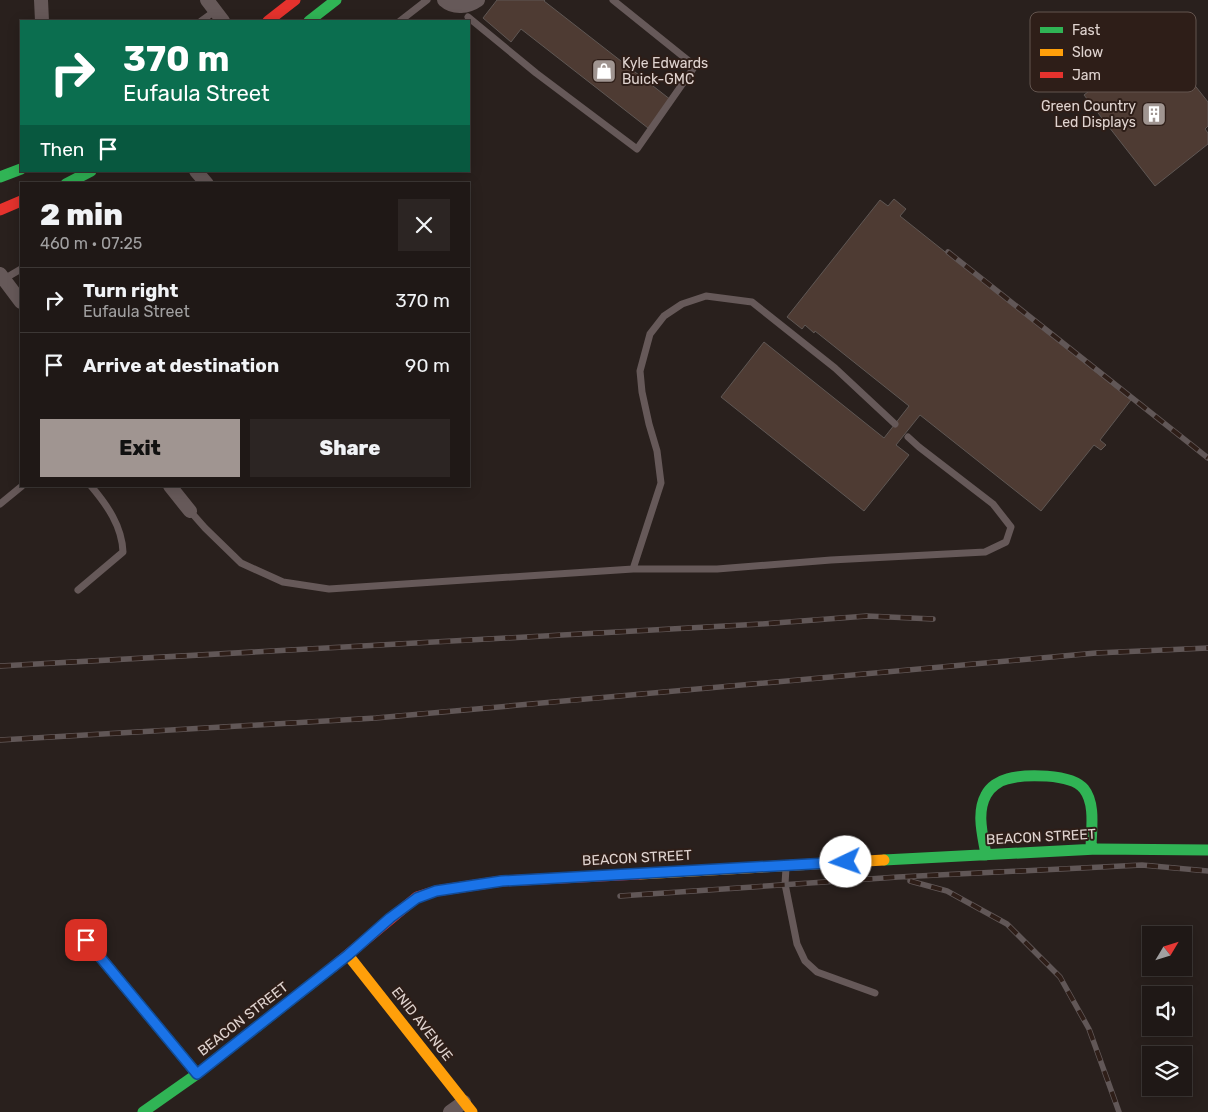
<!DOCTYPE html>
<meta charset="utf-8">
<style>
:root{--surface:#1f1816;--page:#2c2523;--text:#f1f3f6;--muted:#a1a0a1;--line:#3c3735;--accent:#a09591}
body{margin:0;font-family:Rubik,sans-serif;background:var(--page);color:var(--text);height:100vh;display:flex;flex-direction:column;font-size:19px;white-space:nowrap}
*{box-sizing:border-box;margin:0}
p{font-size:16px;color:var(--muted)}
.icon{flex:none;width:28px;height:28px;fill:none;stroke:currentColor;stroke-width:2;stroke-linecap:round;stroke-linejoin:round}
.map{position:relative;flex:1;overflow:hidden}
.sheet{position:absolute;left:20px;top:182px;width:450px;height:305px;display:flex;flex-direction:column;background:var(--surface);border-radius:0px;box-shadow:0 2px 12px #0003,0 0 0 1px var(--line)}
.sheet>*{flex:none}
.hud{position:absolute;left:20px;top:20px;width:450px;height:152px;border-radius:0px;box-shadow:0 2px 12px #0003,0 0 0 1px var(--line);background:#0b6e4f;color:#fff;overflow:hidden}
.needle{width:32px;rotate:52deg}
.fabs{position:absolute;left:1142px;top:926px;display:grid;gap:10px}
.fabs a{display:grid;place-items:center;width:50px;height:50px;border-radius:0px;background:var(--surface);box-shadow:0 2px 12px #0003,0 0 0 1px var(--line);font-size:25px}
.pin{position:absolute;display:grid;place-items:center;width:42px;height:42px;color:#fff;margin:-21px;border-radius:10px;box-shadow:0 2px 8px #0006}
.me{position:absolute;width:55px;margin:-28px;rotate:267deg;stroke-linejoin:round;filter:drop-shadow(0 0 4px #0008)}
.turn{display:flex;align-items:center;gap:18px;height:105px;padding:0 20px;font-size:22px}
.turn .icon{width:65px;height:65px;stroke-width:2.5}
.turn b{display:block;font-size:35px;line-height:42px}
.then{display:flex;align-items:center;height:48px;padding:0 20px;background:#0003;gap:10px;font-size:19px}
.round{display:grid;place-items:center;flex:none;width:52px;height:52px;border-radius:0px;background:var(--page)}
.head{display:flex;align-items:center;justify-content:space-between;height:85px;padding:0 20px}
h1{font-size:30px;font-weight:800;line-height:38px}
.action{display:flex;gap:10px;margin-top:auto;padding:10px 20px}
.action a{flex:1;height:58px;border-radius:0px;background:var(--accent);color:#111;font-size:20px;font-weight:800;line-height:58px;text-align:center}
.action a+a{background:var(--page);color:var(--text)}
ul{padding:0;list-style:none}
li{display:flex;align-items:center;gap:15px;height:65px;padding:0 20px;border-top:1px solid var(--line)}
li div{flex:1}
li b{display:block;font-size:19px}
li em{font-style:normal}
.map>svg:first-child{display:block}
.building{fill:#4e3b33;stroke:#5f5754}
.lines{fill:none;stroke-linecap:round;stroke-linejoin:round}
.lane{stroke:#665959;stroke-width:7}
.street{stroke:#665959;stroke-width:14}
.fast{stroke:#30b455;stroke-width:11}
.slow{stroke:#ff9f0a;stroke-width:11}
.jam{stroke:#e5322d;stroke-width:11}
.rail-casing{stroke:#615757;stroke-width:5.5}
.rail{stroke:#2e1e18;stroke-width:4;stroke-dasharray:11;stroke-linecap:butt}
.route-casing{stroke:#114b97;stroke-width:12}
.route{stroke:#1a73e8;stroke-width:9}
.labels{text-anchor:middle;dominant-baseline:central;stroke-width:4;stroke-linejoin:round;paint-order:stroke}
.poi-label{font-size:14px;fill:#e0d4d0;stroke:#2e1e18;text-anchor:start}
.street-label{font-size:14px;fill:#e0d4d0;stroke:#2e1e18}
.key{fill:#2e1e18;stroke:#63554f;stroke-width:1}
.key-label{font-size:14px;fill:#e0d4d0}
</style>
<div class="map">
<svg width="1208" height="1112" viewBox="0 0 1208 1112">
<rect width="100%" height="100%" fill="#29201d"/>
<path class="building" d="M497 0H545L544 1 671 100 648 128 521 29 511 42 483 18Z
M1143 49 1175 90 1189 78 1208 102V126L1205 129 1208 133V144L1155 186 1084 95Z
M894 199 906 209 900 216 1131 400 1100 440 1106 445 1101 450 1094 445 1041 511 920 415 896 445 909 455 864 511 721 397 764 342 884 438 909 406 815 331 814 333 805 325 802 329 787 317 880 200 888 206Z"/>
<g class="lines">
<path class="lane" d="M468 17 536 73 637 149 695 66 613 0
M201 21 215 11
M400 21 427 0
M4 279 21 269
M895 424 835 368 752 302 706 296 682 304 664 316 650 334 640 371 642 392 649 424 657 451 661 483 633 569H717L831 560 985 552 1006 542 1011 527 993 504 919 447 908 437
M0 504 22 486
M190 511 205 528 241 563 283 582 329 589 633 569
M78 590 123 552C122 526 107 505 91 486
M786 868 785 884 797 944 805 961 817 972 875 993"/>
<path class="street" d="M41 0 42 21
M207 0 223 21
M444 0C454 9 468 7 478 0
M196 171 207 184
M0 274 21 302
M170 486 190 511
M450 1112 464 1102"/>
<path class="fast" d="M309 21 336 0
M0 177 21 169
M66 184 91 171
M986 855C983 836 976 813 986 795 990 787 999 781 1007 779 1024 774 1071 773 1084 789 1096 804 1091 831 1091 849
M884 860 1097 849 1208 850
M86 940 197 1074
M143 1112 197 1074 333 967"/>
<path class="slow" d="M640 874 884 860
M348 955 472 1112"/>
<path class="jam" d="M268 21 295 0
M0 210 21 201
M333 967 417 897 436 891 502 881 640 874"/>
<defs>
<path id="rail" d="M948 252 1208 458
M0 666 761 624 867 616 933 619
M0 740 376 718 1096 653 1208 648
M910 881 947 891 1007 924 1060 977 1089 1029 1119 1112
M620 896 898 877 1142 865 1208 871"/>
</defs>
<use href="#rail" class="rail-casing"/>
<use href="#rail" class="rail"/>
</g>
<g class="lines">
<defs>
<path id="route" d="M86 940 197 1074 348 955 390 918 417 898 436 891 502 881 846 862"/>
</defs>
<use href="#route" class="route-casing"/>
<use href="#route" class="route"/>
</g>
<defs>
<symbol id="shop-square" viewBox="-11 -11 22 22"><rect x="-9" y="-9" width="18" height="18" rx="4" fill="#a09591" stroke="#2e1e18"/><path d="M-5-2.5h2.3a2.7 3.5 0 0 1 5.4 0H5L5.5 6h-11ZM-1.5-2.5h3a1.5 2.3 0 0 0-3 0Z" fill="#fff"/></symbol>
<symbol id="building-square" viewBox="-11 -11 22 22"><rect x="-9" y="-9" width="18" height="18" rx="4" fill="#a09591" stroke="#2e1e18"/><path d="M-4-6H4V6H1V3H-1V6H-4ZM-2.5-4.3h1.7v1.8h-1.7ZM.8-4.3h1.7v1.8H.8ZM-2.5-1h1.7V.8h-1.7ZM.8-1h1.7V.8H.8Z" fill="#fff"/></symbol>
</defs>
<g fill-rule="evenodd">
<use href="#shop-square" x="590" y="57" width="28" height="28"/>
<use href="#building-square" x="1140" y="100" width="28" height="28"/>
</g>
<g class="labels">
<g class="poi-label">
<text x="622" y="63">Kyle Edwards<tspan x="622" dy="16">Buick-GMC</tspan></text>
<text x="1136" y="106" text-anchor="end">Green Country<tspan x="1136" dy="16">Led Displays</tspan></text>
</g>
<g class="street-label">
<text transform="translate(1041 837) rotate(-3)">BEACON STREET</text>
<text transform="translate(637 858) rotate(-3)">BEACON STREET</text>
<text transform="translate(243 1019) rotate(-38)">BEACON STREET</text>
<text transform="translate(422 1024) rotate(52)">ENID AVENUE</text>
</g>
</g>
<rect x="1030" y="12" width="166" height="80" rx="8" class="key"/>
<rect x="1040" y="27" width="23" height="6" fill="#30b455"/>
<rect x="1040" y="49" width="23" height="7" fill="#ff9f0a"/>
<rect x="1040" y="72" width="23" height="6" fill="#e5322d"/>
<g class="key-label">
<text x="1072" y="35">Fast</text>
<text x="1072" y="57">Slow</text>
<text x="1072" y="80">Jam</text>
</g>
</svg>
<div class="fabs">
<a><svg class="needle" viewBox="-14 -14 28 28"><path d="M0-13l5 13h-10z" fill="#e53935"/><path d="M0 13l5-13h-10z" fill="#a1a0a1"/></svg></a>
<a><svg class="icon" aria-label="sound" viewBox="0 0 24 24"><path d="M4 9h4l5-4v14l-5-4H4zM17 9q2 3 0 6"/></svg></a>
<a><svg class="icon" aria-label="layers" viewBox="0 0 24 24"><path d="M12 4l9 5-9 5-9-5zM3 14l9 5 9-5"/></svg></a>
</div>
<div class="pin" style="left:86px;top:940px;background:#d93025"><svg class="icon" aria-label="arrive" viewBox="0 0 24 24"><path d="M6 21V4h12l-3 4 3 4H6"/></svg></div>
<svg class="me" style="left:846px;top:862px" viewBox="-20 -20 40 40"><circle r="19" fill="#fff"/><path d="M0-13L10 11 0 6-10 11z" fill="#1a73e8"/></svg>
<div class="hud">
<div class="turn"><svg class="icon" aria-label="right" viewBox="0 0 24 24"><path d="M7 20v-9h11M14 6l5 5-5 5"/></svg><div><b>370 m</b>Eufaula Street</div></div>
<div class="then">Then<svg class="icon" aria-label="arrive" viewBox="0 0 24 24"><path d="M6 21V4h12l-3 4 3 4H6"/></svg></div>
</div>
<section class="sheet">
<div class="head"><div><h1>2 min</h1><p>460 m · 07:25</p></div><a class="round"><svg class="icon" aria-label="close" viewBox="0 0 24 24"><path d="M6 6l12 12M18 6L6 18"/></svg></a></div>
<ul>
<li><svg class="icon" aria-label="right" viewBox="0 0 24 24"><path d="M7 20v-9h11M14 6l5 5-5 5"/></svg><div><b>Turn right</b><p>Eufaula Street</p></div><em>370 m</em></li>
<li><svg class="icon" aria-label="arrive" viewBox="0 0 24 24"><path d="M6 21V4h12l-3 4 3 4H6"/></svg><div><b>Arrive at destination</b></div><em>90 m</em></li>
</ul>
<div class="action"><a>Exit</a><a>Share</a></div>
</section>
</div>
